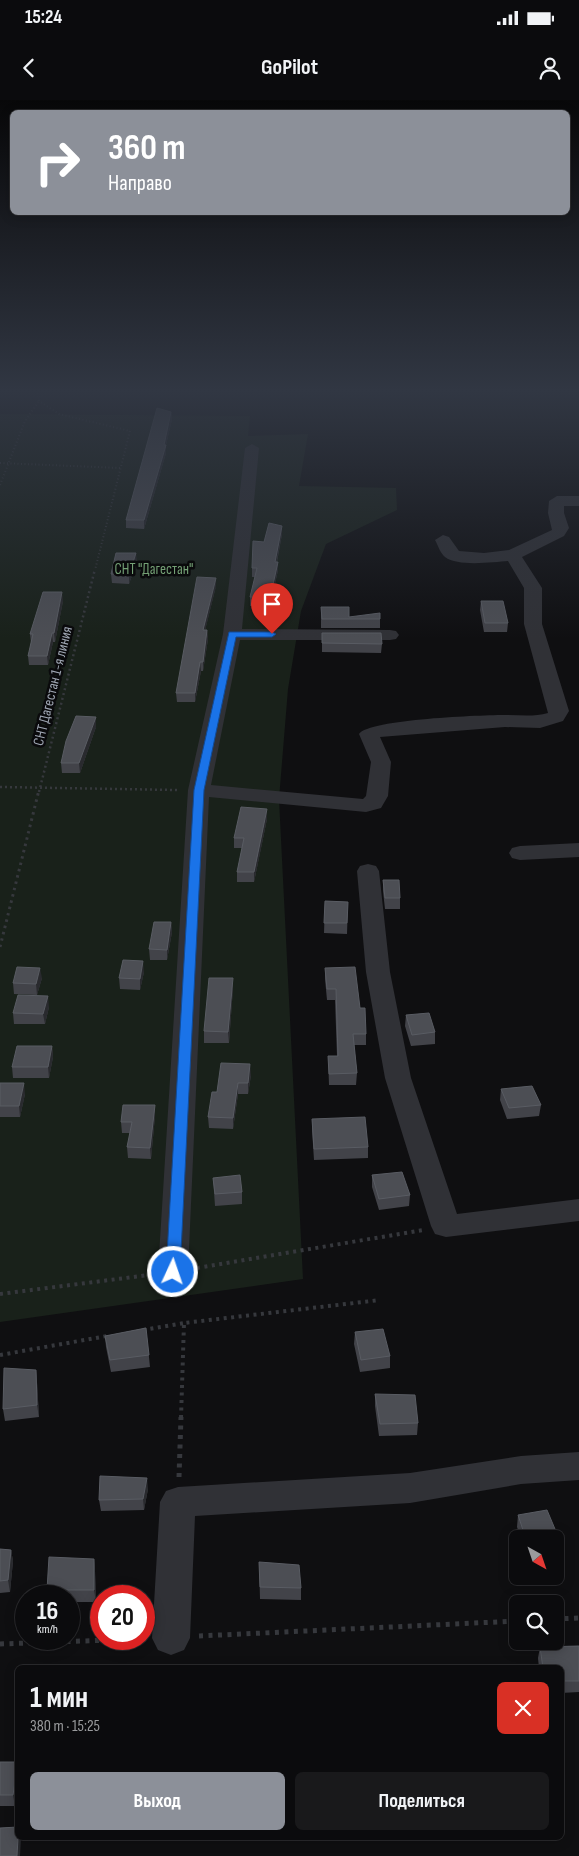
<!DOCTYPE html>
<html lang="ru">
<meta charset="utf-8">
<style>
:root{--surface:#0b0b0d;--page:#19191b;--text:#f1f3f6;--muted:#9a9b9d;--line:#2b2b2e;--accent:#8c9099}
body{margin:0;font-family:"Sofia Sans Condensed",sans-serif;background:var(--page);color:var(--text);height:100vh;display:flex;flex-direction:column;font-size:19px;white-space:nowrap}
*{box-sizing:border-box;margin:0}
p{font-size:16px;color:var(--muted)}
.icon{flex:none;width:28px;height:28px;fill:none;stroke:currentColor;stroke-width:2;stroke-linecap:round;stroke-linejoin:round}
.map{position:relative;flex:1;overflow:hidden}
.drawer{position:absolute;left:15px;top:1565px;width:549px;height:175px;display:flex;flex-direction:column;background:var(--surface);border-radius:8px;box-shadow:0 2px 12px #0003,0 0 0 1px var(--line)}
.drawer>*{flex:none}
.hud{position:absolute;left:10px;top:10px;width:560px;height:105px;border-radius:8px;box-shadow:0 2px 12px #0003,0 0 0 1px var(--line);background:#8c9099;color:#fff;overflow:hidden}
.needle{width:32px;rotate:140deg}
.buttons{position:absolute;left:509px;top:1430px;display:grid;gap:10px}
.buttons a{display:grid;place-items:center;width:55px;height:55px;border-radius:8px;background:var(--surface);box-shadow:0 2px 12px #0003,0 0 0 1px var(--line);font-size:25px}
.speed{position:absolute;left:15px;top:1485px;display:flex;gap:10px;font-size:25px;font-weight:700;text-align:center}
.speed>*{display:grid;place-content:center;width:65px;height:65px;border-radius:50%;background:var(--surface);box-shadow:0 2px 12px #0003,0 0 0 1px var(--line);line-height:1}
.speed small{font-size:12px;font-weight:400}
.speed .limit{border:8px solid #d22;background:#fff;color:#111}
.pin{position:absolute;display:grid;place-items:center;width:42px;height:42px;color:#fff;margin:-51px -21px;border-radius:50% 50% 50% 0;rotate:-45deg;box-shadow:0 0 5px #0007}
.pin .icon{rotate:45deg}
.me{position:absolute;width:55px;margin:-28px;rotate:3deg;stroke-linejoin:round;filter:drop-shadow(0 0 4px #0008)}
.turn{display:flex;align-items:center;gap:18px;height:105px;padding:0 15px;font-size:22px}
.turn .icon{width:65px;height:65px;stroke-width:2.5}
.turn b{display:block;font-size:35px;line-height:42px}
.round{display:grid;place-items:center;flex:none;width:52px;height:52px;border-radius:8px;background:var(--page)}
.overview{display:flex;align-items:center;justify-content:space-between;height:85px;padding:0 15px}
h1{font-size:30px;font-weight:700;line-height:38px}
.action{display:flex;gap:10px;margin-top:auto;padding:10px 15px}
.action a{flex:1;height:58px;border-radius:8px;background:var(--accent);color:#fff;font-size:20px;font-weight:700;line-height:58px;text-align:center}
.action a+a{background:var(--page);color:var(--text)}
.status{display:flex;justify-content:space-between;align-items:center;height:35px;padding:0 25px;background:var(--surface);direction:ltr}
.status svg{height:14px;fill:currentColor}
header{display:flex;justify-content:space-between;align-items:center;height:65px;padding:0 15px;background:var(--surface);font-size:22px;font-weight:700}
.map>svg:first-child{display:block}
.green{fill:#19211a}
.lines{fill:none;stroke-linecap:round;stroke-linejoin:round}
.path-far4{stroke:#36383d;stroke-width:2;stroke-dasharray:1 2.5;stroke-linecap:butt}
.path-far3{stroke:#36383d;stroke-width:2.5;stroke-dasharray:2 3;stroke-linecap:butt}
.path-far2{stroke:#36383d;stroke-width:3;stroke-dasharray:2.5 4;stroke-linecap:butt}
.path-far1{stroke:#36383d;stroke-width:4;stroke-dasharray:3 4.5;stroke-linecap:butt}
.path{stroke:#36383d;stroke-width:5;stroke-dasharray:4 5.5;stroke-linecap:butt}
.minor{fill:#303136;fill-rule:evenodd}
.wall{fill:#424349}
.shaded-wall{fill:#292a2e}
.building{fill:#4c4e54;stroke:#595c63}
.route{fill:#1a73e8;stroke:#114b97}
.labels{text-anchor:middle;dominant-baseline:central;stroke-width:5;stroke-linejoin:round;paint-order:stroke}
.far-park-label{font-size:15px;fill:#74a075;stroke:#0a0a0c}
.far-street-label{font-size:15px;fill:#9fa6b3;stroke:#0a0a0c}
</style>
<div class="status"><b>15:24</b><svg viewBox="0 0 49 12"><path d="M0 12V9h3v3zM5 12V6h3v6zM10 12V3h3v9zM15 12V0h3v12zM26 1h20v11H26zM47 4h2v5h-2z"/></svg></div>
<header><svg class="icon" aria-label="back" viewBox="0 0 24 24"><path d="M15 5l-7 7 7 7"/></svg>GoPilot<svg class="icon" aria-label="person" viewBox="0 0 24 24"><circle cx="12" cy="8" r="4"/><path d="M4 21q1-7 8-7t8 7"/></svg></header>
<div class="map">
<svg width="579" height="1756" viewBox="0 0 579 1756">
<rect width="100%" height="100%" fill="#0f0f11"/>
<path class="green" d="M0 314 250 316 248 336 308 334 299 386 396 388 397 410 326 444 301 511 288 589 279 699 303 1179 0 1222Z"/>
<g class="lines">
<path class="path-far4" d="M38 293 39 301 59 314 130 331 95 470
M0 363 120 368
M0 385 25 321 39 301"/>
<path class="path-far3" d="M0 687 177 690
M39 692 95 469"/>
<path class="path-far2" d="M0 847 39 690"/>
<path class="path-far1" d="M197 1168 423 1130
M0 1194 149 1175
M143 1230 184 1223
M0 1255 107 1236
M181 1318 184 1223 380 1200"/>
<path class="path" d="M179 1377 181 1317
M555 1519 579 1518
M199 1536 518 1521
M0 1544 137 1539"/>
<path class="minor" d="M252 344 259 348 242 529 390 530 396 531 399 535 396 539 390 540H240L211 685 363 699 366 696 371 662 359 634C369 619 483 615 506 615 520 615 534 617 548 613L524 524V488L508 461C493 462 458 467 445 457 440 453 438 445 435 440L443 435 449 437 459 451 484 453 509 450 552 430 548 413 549 401 557 396H579V406H564V413L569 428 564 436 522 457 542 488V524L569 611 563 621 540 628 505 627 380 637 391 662 388 696 381 708 366 712 209 697 188 1172 184 1180 173 1183 162 1180 158 1172 188 690 223 534 245 348Z
M579 743V757L520 760 512 758 509 753 512 748 520 746Z
M368 764 376 766 379 771 390 872 411 978 457 1114 579 1099V1121L446 1137 435 1134 431 1126 385 978 366 872 357 771 360 766Z
M579 1352V1380L521 1384 410 1403 195 1416 190 1538 184 1550 171 1555 158 1550 152 1538 160 1402 166 1391 178 1387 410 1373 521 1356Z"/>
</g>
<path class="wall" d="M171 312 172 319 166 345V353L144 429 126 428V420Z
M282 434 277 462H278V470L270 507 250 506V497L255 477H252V468L264 442Z
M137 461 129 484 112 483 111 474Z
M216 486 205 530H207L208 539 203 571H201L195 602H177L176 593Z
M63 501 55 542H53L48 565H29L28 556 31 543 30 534Z
M481 501 508 523 507 532H484L480 510Z
M321 507 349 517 380 519V528H321Z
M322 533 382 544 381 553 322 552Z
M96 627 80 673H62L61 663Z
M267 719 254 782H237V772L242 748H234V738Z
M383 780 400 798V809H385L383 791Z
M325 801 348 802 347 834 324 833Z
M171 822 172 832 167 860H150L149 849Z
M325 868 360 908 366 934V945H354L357 973 356 985H329L328 956H337L335 900H327L325 879Z
M144 872 140 890 120 889 119 878Z
M42 878 37 895 14 894 13 883Z
M233 888 229 943H204V931Z
M49 907 45 924H14L13 913Z
M406 915 435 932V944L411 946 405 926Z
M52 946 53 957 49 978H13L12 967Z
M251 975 248 994H238L233 1029 209 1028 208 1017 217 992Z
M0 983 25 994 20 1017H0Z
M501 989 541 1005 539 1016 507 1019 500 1000Z
M155 1005V1016L151 1059 128 1058 127 1047 130 1033H122L121 1022Z
M312 1019 368 1047V1058L314 1060 312 1030Z
M372 1075 410 1095 409 1106 379 1110 372 1087Z
M213 1078 242 1092V1104L215 1106Z
M146 1228 150 1267 111 1272 106 1247 105 1236Z
M355 1232 390 1256V1268L360 1272 354 1244Z
M36 1270 37 1282 39 1317 5 1321 3 1309Z
M375 1294 418 1323 417 1335 379 1336 375 1306Z
M148 1389 144 1410 101 1411 99 1400Z
M518 1415 560 1441 558 1453H555V1439H521L517 1427Z
M0 1449 11 1450 13 1461 10 1492 0 1493Z
M94 1459 95 1471 96 1502H69V1496H48L47 1490Z
M259 1462 301 1488V1500L260 1499Z
M579 1546V1592L561 1593V1568H539L538 1558 540 1547Z
M0 1662H18L15 1706H0Z"/>
<path class="shaded-wall" d="M171 312 172 319 166 345V353L144 429V420L164 345Z
M282 426V434L275 470V462Z
M136 453 137 461 129 484V475Z
M278 462V470L270 507V498Z
M216 478V486L203 539V530Z
M62 492 63 501 55 542 54 533Z
M207 530 208 539 203 571V562Z
M52 533 53 542 48 565 47 556Z
M200 562 201 571 195 602V593Z
M96 617V627L80 673 79 663Z
M267 709V719L254 782V772Z
M171 822 172 832 167 860V850Z
M143 861 144 872 140 890V879Z
M40 868 42 878 37 895 36 884Z
M233 878V888L229 943 228 932Z
M48 896 49 907 45 924 43 914Z
M52 946 53 957 49 978 48 967Z
M250 964 251 975 248 994V983Z
M24 983 25 994 20 1017 19 1006Z
M238 983V994L233 1029V1018Z
M155 1005V1016L151 1059 150 1048Z
M36 1270 37 1282 39 1317 37 1305Z
M147 1378 148 1389 144 1410 143 1399Z
M11 1450 13 1461 10 1492 8 1480Z
M94 1459 95 1471 96 1502 94 1490Z
M18 1664V1690L15 1706 13 1695Z
M18 1738H21L20 1756H17Z"/>
<path class="building" d="M157 308 171 312 164 345H166L144 420H126Z
M269 423 282 426 275 462H278L270 498 250 497 257 468H252L253 441 264 442Z
M116 453H136L129 475 111 474Z
M197 477 216 478 203 530H207L203 562H200L195 593H176Z
M43 492H62L54 533H52L47 556H28L33 534H30Z
M481 501H503L508 523H485Z
M321 507H349V517L380 513V519H322Z
M322 533H381L382 544 322 543Z
M76 616 96 617 79 663H61L66 641Z
M241 707 267 709 254 772H237L244 738H234Z
M383 780H399L400 798H385Z
M325 801 348 802 347 823H324Z
M154 822H171L167 850 149 849Z
M123 860 143 861 140 879 119 878Z
M17 867 40 868 36 884 13 883Z
M355 867 360 908H365L366 934H353L357 973 329 974 328 956H338L336 889H327L325 868Z
M209 878H233L228 932 204 931Z
M18 895 48 896 43 914 13 913Z
M429 913 435 932 412 935 406 915Z
M17 946H52L48 967H12Z
M221 963 250 964 248 983H238L233 1018 208 1017 212 992H217Z
M0 983H24L19 1006H0Z
M532 986 541 1005 509 1008 501 989Z
M123 1005H155L150 1048 127 1047 132 1022H121Z
M365 1017 368 1047 314 1049 312 1019Z
M402 1072 410 1095 379 1099 372 1075Z
M240 1075 242 1092 215 1094 213 1078Z
M146 1228 149 1255 110 1260 105 1236Z
M383 1229 390 1256 361 1260 355 1232Z
M4 1268 36 1270 37 1305 3 1309Z
M375 1294 415 1295 418 1323 380 1324Z
M100 1376 147 1378 143 1399 99 1400Z
M547 1410 560 1441 555 1442V1439H526L518 1415Z
M0 1449 11 1450 8 1480 0 1481Z
M49 1457 94 1459V1490H47Z
M259 1462 299 1465 301 1488 260 1487Z
M579 1546V1581H561V1568H543L540 1547Z
M0 1662H18L13 1695H0Z
M18 1727V1738L17 1756H0V1728Z"/>
<linearGradient id="sky" x2="0" y2="1"><stop stop-color="#080809"/><stop offset="0.54" stop-color="#313743"/><stop offset="1" stop-color="#313743" stop-opacity="0"/></linearGradient>
<rect width="579" height="539" fill="url(#sky)"/>
<path class="route" d="M229 532H272L276 534 272 537H236L204 690 180 1172 173 1177 166 1172 194 690Z"/>
<g class="labels">
<g class="far-park-label">
<text x="154" y="469">СНТ "Дагестан"</text>
</g>
<g class="far-street-label">
<text transform="translate(53 586) rotate(-76)">СНТ Дагестан 1-я линия</text>
</g>
</g>
</svg>
<div class="buttons">
<a><svg class="needle" viewBox="-14 -14 28 28"><path d="M0-13l5 13h-10z" fill="#e53935"/><path d="M0 13l5-13h-10z" fill="#9a9b9d"/></svg></a>
<a><svg class="icon" aria-label="search" viewBox="0 0 24 24"><circle cx="10" cy="10" r="6"/><path d="M15 15l6 6"/></svg></a>
</div>
<div class="speed"><div>16<small>km/h</small></div><div class="limit">20</div></div>
<div class="pin" style="left:272px;top:534px;background:#d93025"><svg class="icon" aria-label="arrive" viewBox="0 0 24 24"><path d="M6 21V4h12l-3 4 3 4H6"/></svg></div>
<svg class="me" style="left:173px;top:1172px" viewBox="-20 -20 40 40"><circle r="17" fill="#1a73e8" stroke="#fff" stroke-width="3"/><path d="M0-11L8 9 0 5-8 9z" fill="#fff"/></svg>
<div class="hud">
<div class="turn"><svg class="icon" aria-label="right" viewBox="0 0 24 24"><path d="M7 20v-9h11M14 6l5 5-5 5"/></svg><div><b>360 m</b>Направо</div></div>
</div>
<section class="drawer">
<div class="overview"><div><h1>1 мин</h1><p>380 m · 15:25</p></div><a class="round" style="background:#d93025;color:#fff"><svg class="icon" aria-label="close" viewBox="0 0 24 24"><path d="M6 6l12 12M18 6L6 18"/></svg></a></div>
<div class="action"><a>Выход</a><a>Поделиться</a></div>
</section>
</div>
